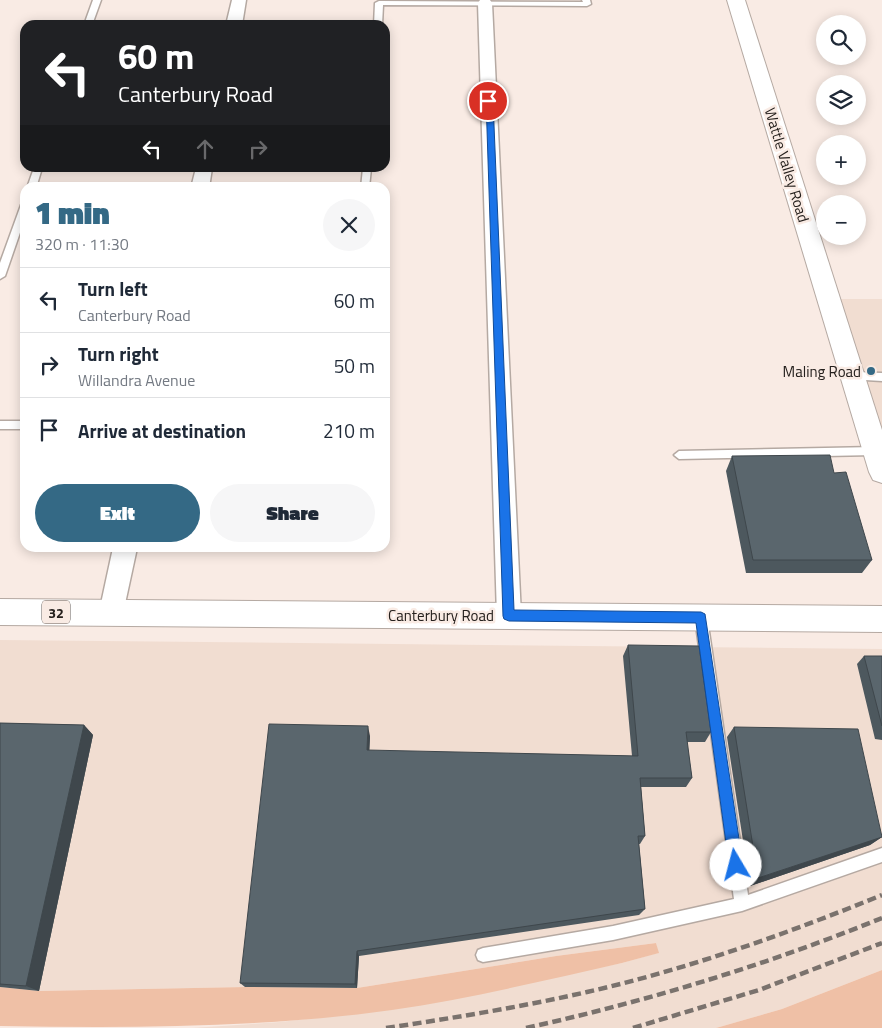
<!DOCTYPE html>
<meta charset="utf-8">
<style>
:root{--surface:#fff;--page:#f6f6f7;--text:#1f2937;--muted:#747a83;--line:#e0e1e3;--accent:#346985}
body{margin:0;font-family:"Titillium Web",sans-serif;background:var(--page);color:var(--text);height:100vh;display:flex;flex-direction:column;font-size:19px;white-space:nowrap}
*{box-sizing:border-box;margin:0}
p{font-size:16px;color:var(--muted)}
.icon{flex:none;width:28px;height:28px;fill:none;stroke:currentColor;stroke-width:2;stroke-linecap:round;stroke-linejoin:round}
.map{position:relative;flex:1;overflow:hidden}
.drawer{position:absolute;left:20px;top:182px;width:370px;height:370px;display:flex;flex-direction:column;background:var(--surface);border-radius:15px;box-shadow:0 2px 12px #0003}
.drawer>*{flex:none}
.guide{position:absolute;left:20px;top:20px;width:370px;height:152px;border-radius:15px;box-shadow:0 2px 12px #0003;background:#202124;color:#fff;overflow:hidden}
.tools{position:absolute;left:816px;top:15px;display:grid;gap:10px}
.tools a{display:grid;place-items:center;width:50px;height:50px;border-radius:50%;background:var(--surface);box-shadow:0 2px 12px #0003;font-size:25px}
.pin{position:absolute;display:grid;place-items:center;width:42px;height:42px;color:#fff;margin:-21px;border:2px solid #fff;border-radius:50%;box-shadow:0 1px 5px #0007}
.me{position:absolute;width:55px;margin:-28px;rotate:352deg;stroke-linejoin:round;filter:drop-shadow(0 0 4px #0008)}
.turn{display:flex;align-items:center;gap:18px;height:105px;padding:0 15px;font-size:22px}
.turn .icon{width:65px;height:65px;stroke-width:2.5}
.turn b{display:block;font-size:35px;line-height:42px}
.lanes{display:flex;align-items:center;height:48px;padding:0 15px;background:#0003;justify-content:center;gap:25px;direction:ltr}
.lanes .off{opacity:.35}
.round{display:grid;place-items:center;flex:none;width:52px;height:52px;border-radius:26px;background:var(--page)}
.head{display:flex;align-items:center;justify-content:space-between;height:85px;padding:0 15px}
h1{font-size:30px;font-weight:800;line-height:38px;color:var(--accent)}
.action{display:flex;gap:10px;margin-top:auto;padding:10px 15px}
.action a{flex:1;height:58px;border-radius:30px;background:var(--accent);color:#fff;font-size:20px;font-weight:800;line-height:58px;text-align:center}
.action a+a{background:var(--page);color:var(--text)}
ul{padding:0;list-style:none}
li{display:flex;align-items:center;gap:15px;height:65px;padding:0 15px;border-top:1px solid var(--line)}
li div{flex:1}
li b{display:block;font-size:19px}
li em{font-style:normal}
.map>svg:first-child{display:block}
.built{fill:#f1ddd1}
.green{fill:#efc0a6}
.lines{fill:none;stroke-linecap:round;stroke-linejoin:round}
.service-casing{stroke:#b5a9a2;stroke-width:3}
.minor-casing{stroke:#b5a9a2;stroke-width:3}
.tertiary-casing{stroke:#b5a9a2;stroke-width:2}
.primary-casing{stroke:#b5a9a2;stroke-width:2}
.service{fill:#fff;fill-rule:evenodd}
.minor{fill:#fff;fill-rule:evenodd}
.tertiary{fill:#fff;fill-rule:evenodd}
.primary{fill:#fff;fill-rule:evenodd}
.rail{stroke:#7a726d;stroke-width:4.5;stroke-dasharray:9 4.5;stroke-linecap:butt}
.wall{fill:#4d585e}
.shaded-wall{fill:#3f474c}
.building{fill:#5a666d;stroke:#3f474c}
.route{fill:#1a73e8;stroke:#114b97}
.poi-dot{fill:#346985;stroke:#f9ebe4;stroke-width:2}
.labels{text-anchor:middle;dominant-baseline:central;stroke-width:5;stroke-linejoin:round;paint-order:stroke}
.shield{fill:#f9ebe4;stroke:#655d59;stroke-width:1}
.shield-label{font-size:14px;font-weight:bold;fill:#25201d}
.street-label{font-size:15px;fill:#25201d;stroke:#f9ebe4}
.poi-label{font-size:15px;fill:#25201d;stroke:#f9ebe4;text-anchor:end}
</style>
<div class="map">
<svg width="882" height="1028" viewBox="0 0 882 1028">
<rect width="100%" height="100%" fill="#f9ebe4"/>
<path class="built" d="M837 299H882V443Z
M0 640 882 649V970L782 1009 716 1028H192L280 1022 393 1009 622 963 658 953 656 943 556 956 357 988 245 987 39 991 0 987Z"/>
<path class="green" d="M656 943 659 953 622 963C546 980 469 999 392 1010 263 1028 130 1028 0 1026V987L39 991 245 987 357 988 556 956Z
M882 970V1028H716L782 1009Z"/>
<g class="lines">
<defs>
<path id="service" d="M93 0H101L92 25H84Z
M582 0H590L591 4 587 6 383 5 382 25H374L375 3 379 1 583 2Z
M34 168H42L36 188H27Z
M363 168H371L369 188H361Z
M25 202V218L5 276 0 279V263L21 205Z
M852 372 882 373V381L848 379 847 376 848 373Z
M0 421H25V429H0Z
M875 447 880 451 875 455 679 459 674 455 679 451Z
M701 613 705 614 707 618 748 895 882 848V862L742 911 613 940 483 962 478 960 476 955 478 950 483 948 613 926 734 899 695 618 697 614Z"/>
<path id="minor" d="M232 0H246L242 25H226Z
M480 0H490L492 3 521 616 518 624 509 627 500 624 497 616 478 3Z
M196 168H212L209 188H191Z
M113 548H137L123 613 119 621 111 624 103 621 99 613Z"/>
<path id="tertiary" d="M727 0H745L882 430V483L873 480 869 472Z"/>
<path id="primary" d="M0 599 882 606V632L0 625Z"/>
</defs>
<use href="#service" class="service-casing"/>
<use href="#minor" class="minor-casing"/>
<use href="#tertiary" class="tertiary-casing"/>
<use href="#primary" class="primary-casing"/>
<use href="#service" class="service"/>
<use href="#minor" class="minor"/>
<use href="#tertiary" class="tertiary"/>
<use href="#primary" class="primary"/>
<path class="rail" d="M386 1028C453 1018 521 1007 587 992 688 969 786 934 882 895
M526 1028C648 1001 766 965 882 918
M633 1028 759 990 882 943"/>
</g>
<path class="wall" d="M732 456 834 473 872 560 862 573H746L726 471Z
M628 645 711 732 705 742H687L692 778 686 787H641L645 836 640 844H639L645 909 639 915 359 956 357 988 245 987 240 983 370 736 369 751 632 756 623 656Z
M864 656H882V740L875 739 857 664Z
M0 723 84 725 93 735 39 991 0 987Z
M734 727 882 837 870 845 750 886 727 737Z"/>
<path class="shaded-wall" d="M84 725 93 735 39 991 26 986Z
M368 726 370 736 369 760 367 750Z
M882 837 870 845 750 886 758 878Z
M357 951 359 956 357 988 355 984Z"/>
<path class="building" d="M830 455 834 473 846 472 872 560H753L732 456Z
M628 645 699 646 711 732H686L692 778H640L645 836H638L645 909 357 951 355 984 240 983 269 724 368 726 367 750 638 756Z
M864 656H882V726Z
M0 723 84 725 26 986 0 984Z
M734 727 858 729 882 837 758 878Z"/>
<path class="route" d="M486 99 493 101 514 610 701 612 705 614 743 865 741 870 736 872 731 870 729 865 696 623 509 621 504 619 503 616Z"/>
<circle class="poi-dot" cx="871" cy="371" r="5"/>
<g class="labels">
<rect class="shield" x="42" y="600.5" width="28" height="23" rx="4"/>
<g class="shield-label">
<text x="56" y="612">32</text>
</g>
<g class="street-label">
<text transform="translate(787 165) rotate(73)">Wattle Valley Road</text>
<text x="441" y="615">Canterbury Road</text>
</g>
<g class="poi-label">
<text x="861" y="371">Maling Road</text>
</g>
</g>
</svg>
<div class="tools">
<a><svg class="icon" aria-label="search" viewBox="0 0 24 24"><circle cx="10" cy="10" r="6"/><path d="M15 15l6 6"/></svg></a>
<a><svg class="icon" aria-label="layers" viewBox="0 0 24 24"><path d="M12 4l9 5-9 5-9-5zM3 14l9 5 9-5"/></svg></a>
<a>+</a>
<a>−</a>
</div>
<div class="pin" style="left:488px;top:101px;background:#d93025"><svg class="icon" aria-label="arrive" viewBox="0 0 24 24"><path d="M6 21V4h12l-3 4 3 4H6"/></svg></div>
<svg class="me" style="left:736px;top:865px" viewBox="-20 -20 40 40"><circle r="19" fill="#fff"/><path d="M0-13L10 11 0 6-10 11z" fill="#1a73e8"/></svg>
<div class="guide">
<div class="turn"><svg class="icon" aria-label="left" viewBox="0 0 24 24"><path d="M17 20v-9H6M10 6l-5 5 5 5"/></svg><div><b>60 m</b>Canterbury Road</div></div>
<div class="lanes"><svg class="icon" aria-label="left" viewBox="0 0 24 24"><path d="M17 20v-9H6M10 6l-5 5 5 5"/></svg><svg class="icon off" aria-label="ahead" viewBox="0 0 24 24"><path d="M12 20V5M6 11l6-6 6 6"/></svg><svg class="icon off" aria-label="right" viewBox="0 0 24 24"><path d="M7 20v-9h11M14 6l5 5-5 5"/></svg></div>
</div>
<section class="drawer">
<div class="head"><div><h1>1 min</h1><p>320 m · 11:30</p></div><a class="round"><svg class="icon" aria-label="close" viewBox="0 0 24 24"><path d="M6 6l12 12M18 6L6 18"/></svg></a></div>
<ul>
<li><svg class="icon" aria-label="left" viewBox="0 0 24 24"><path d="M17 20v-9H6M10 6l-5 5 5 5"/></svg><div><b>Turn left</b><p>Canterbury Road</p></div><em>60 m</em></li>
<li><svg class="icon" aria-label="right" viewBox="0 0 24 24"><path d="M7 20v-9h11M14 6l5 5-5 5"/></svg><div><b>Turn right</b><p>Willandra Avenue</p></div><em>50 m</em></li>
<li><svg class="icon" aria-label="arrive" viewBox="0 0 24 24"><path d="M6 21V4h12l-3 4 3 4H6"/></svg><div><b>Arrive at destination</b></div><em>210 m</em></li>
</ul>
<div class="action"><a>Exit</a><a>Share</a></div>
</section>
</div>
